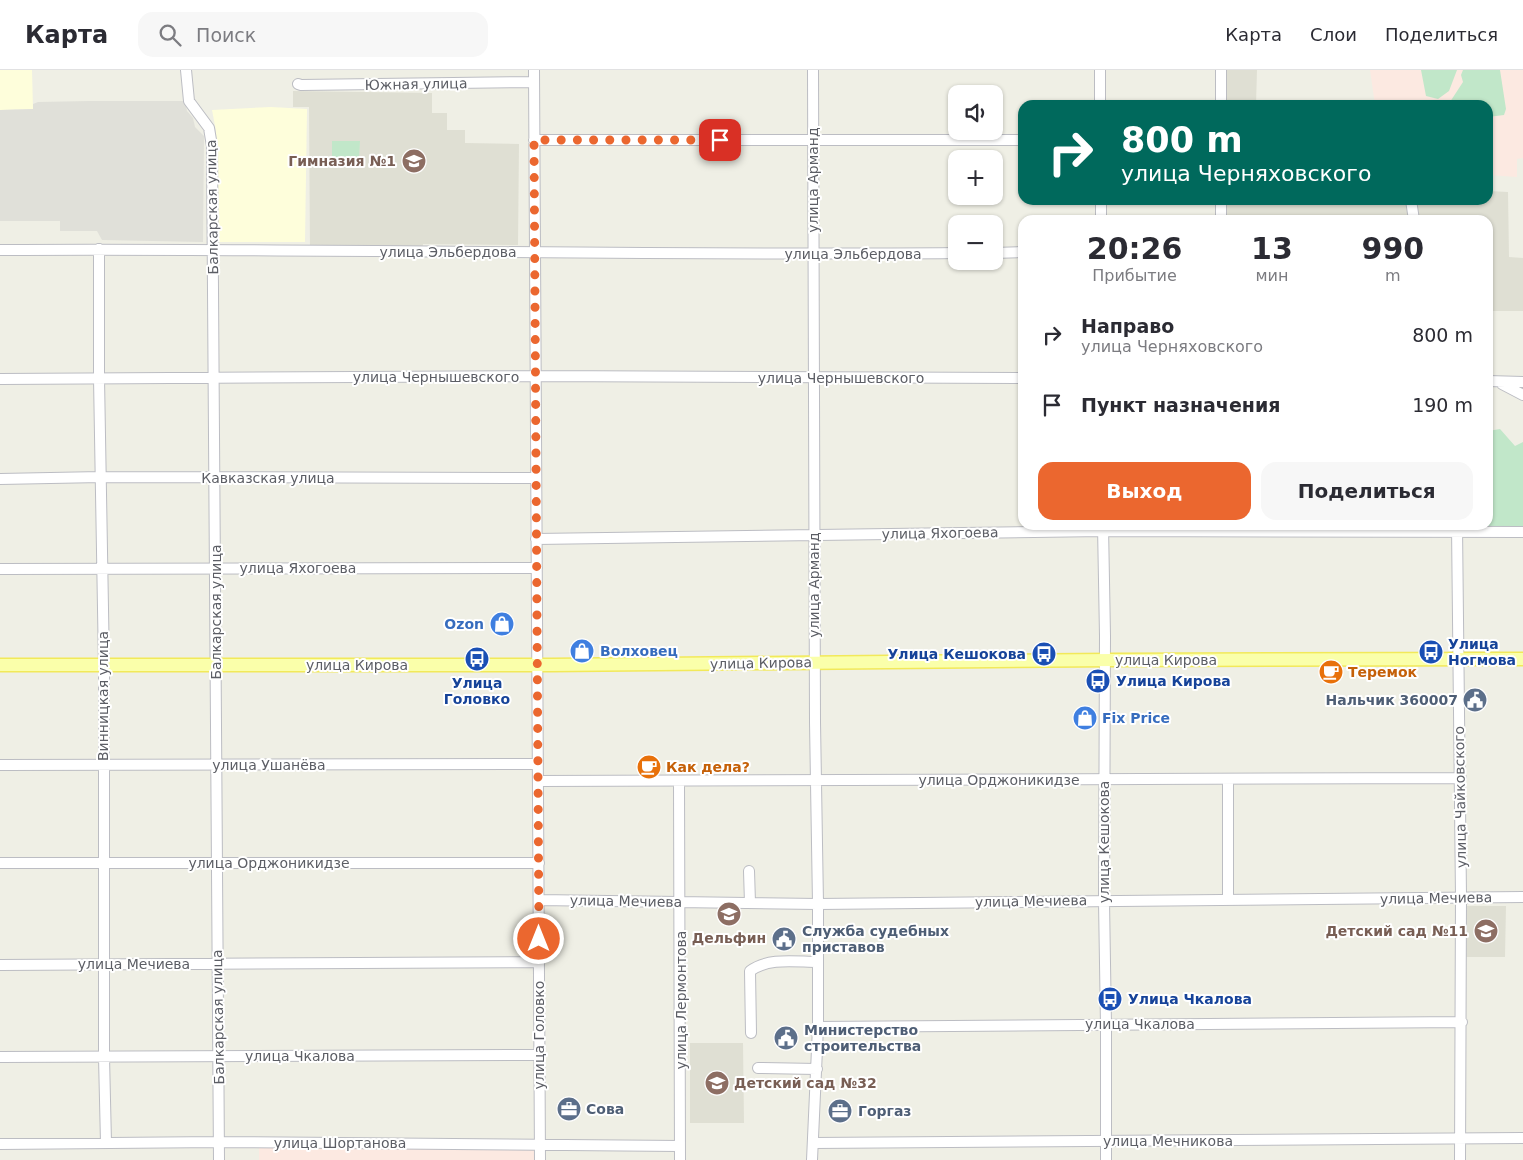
<!DOCTYPE html>
<html lang="ru">
<meta charset="utf-8">
<style>
:root{--surface:#fff;--page:#f7f7f7;--text:#2b2b33;--muted:#7c7c81;--line:#e1e1e2;--accent:#eb672f}
body{margin:0;font-family:"DejaVu Sans",sans-serif;background:var(--page);color:var(--text);height:100vh;display:flex;flex-direction:column;font-size:19px;white-space:nowrap}
*{box-sizing:border-box;margin:0}
p{font-size:16px;color:var(--muted)}
.icon{flex:none;width:28px;height:28px;fill:none;stroke:currentColor;stroke-width:2;stroke-linecap:round;stroke-linejoin:round}
.map{position:relative;flex:1;overflow:hidden}
.drawer{position:absolute;left:1018px;top:145px;width:475px;height:315px;display:flex;flex-direction:column;background:var(--surface);border-radius:15px;box-shadow:0 1px 4px #0004}
.drawer>*{flex:none}
.banner{position:absolute;left:1018px;top:30px;width:475px;height:105px;border-radius:15px;box-shadow:0 1px 4px #0004;background:#00695c;color:#fff;overflow:hidden}
.buttons{position:absolute;left:948px;top:15px;display:grid;gap:10px}
.buttons a{display:grid;place-items:center;width:55px;height:55px;border-radius:10px;background:var(--surface);box-shadow:0 1px 4px #0004;font-size:25px}
.pin{position:absolute;display:grid;place-items:center;width:42px;height:42px;color:#fff;margin:-21px;border-radius:10px;box-shadow:0 2px 8px #0006}
.me{position:absolute;width:55px;margin:-28px;rotate:0deg;stroke-linejoin:round;filter:drop-shadow(0 0 4px #0008)}
.turn{display:flex;align-items:center;gap:18px;height:105px;padding:0 20px;font-size:22px}
.turn .icon{width:65px;height:65px;stroke-width:2.5}
.turn b{display:block;font-size:35px;line-height:42px}
.eta{display:flex;justify-content:space-evenly;align-items:center;height:85px;text-align:center}
.eta b{font-size:30px;font-weight:600;line-height:35px}
.primary-button{display:flex;gap:10px;margin-top:auto;padding:10px 20px}
.primary-button a{flex:1;height:58px;border-radius:15px;background:var(--accent);color:#fff;font-size:20px;font-weight:600;line-height:58px;text-align:center}
.primary-button a+a{background:var(--page);color:var(--text)}
ul{padding:0;list-style:none}
li{display:flex;align-items:center;gap:15px;height:70px;padding:0 20px}
li div{flex:1}
li b{display:block;font-size:19px}
li em{font-style:normal}
header{display:flex;align-items:center;gap:30px;box-sizing:border-box;height:70px;padding:0 25px;background:var(--surface);border-bottom:1px solid var(--line)}
header strong{font-size:24px}
nav{display:flex;gap:28px;margin-inline-start:auto;font-size:18px}
.search{width:350px;height:45px;background:var(--page);display:flex;align-items:center;gap:12px;box-sizing:border-box;padding:0 18px;border-radius:15px;color:var(--muted);font-size:19px}
.map>svg:first-child{display:block}
.commercial{fill:#fefedb}
.industrial{fill:#e0e0d9}
.education{fill:#dfdfd3}
.medical{fill:#fce9e1}
.green{fill:#c1e7c9}
.lines{fill:none;stroke-linecap:round;stroke-linejoin:round}
.minor-casing{stroke:#bcbdc3;stroke-width:12}
.major-casing{stroke:#f2e95a;stroke-width:15}
.minor{stroke:#fff;stroke-width:10}
.major{stroke:#faffaa;stroke-width:12}
.route{stroke:#eb672f;stroke-width:9;stroke-dasharray:0 16.2}
.labels{text-anchor:middle;dominant-baseline:central;stroke-width:4;stroke-linejoin:round;paint-order:stroke}
.street-label{font-size:14px;fill:#5c5e65;stroke:#fff}
.education-label{font-size:14px;font-weight:bold;fill:#785e54;stroke:#fff;text-anchor:end}
.shop-label{font-size:14px;font-weight:bold;fill:#366cbe;stroke:#fff;text-anchor:start}
.transit-label{font-size:14px;font-weight:bold;fill:#164399;stroke:#fff;text-anchor:start}
.food-label{font-size:14px;font-weight:bold;fill:#c56008;stroke:#fff;text-anchor:start}
.service-label{font-size:14px;font-weight:bold;fill:#4e5e75;stroke:#fff;text-anchor:start}
</style>
<header>
<strong>Карта</strong>
<div class="search"><svg class="icon" aria-label="search" viewBox="0 0 24 24"><circle cx="10" cy="10" r="6"/><path d="M15 15l6 6"/></svg>Поиск</div>
<nav><a>Карта</a><a>Слои</a><a>Поделиться</a></nav>
</header>
<div class="map">
<svg width="1523" height="1090" viewBox="0 0 1523 1090">
<rect width="100%" height="100%" fill="#efefe5"/>
<path class="commercial" d="M0 0H32L33 39 0 40Z
M271 37 307 39 305 172H218L216 61 212 40Z"/>
<path class="industrial" d="M89 31H185L187 41 193 48 195 57 204 66 203 172 102 170 97 161H60V151H0V40L33 39V34L38 32Z"/>
<path class="education" d="M1221 0H1257L1256 35H1221Z
M293 21 432 23V43H447V60H465V73L519 74 518 175 423 174 422 181H310L309 37H293Z
M1488 121 1508 122 1509 187 1523 188V241H1488V150H1221V130H1300L1301 133 1333 130H1416L1422 132V130H1488Z
M1467 836H1506L1505 887H1466Z
M690 973H743L744 1053H690Z"/>
<path class="medical" d="M1370 0H1523V88L1517 89V107L1488 105V35H1375Z
M259 1073 540 1074V1090H259Z"/>
<path class="green" d="M1421 0H1457L1449 21 1438 29 1426 26Z
M1463 0H1500L1506 39 1504 45 1488 47V35H1448L1463 12 1461 5Z
M332 71H360L359 88H332Z
M1500 359 1515 376 1523 372V459H1462V455H1488V361Z"/>
<g class="lines">
<defs>
<path id="minor" d="M186 0 189 31 209 58 212 76 219 1090
M534 0 540 1090
M1100 0V35
M1221 0V35
M298 14 301 15 534 12
M534 70H1022
M1101 130V150
M1411 130 1414 150
M1221 150V130
M99 179V308L104 596V987L106 1073
M0 180C319 178 637 186 956 183
M994 183 1022 182
M0 309 536 306 1022 308
M1488 311 1523 312
M1502 314 1523 325
M0 409 101 407 536 408
M1103 456 1105 566 1104 831 1106 955V1090
M1457 456 1461 827 1460 1090
M536 469 1103 461 1523 462
M0 499 537 498
M0 695 538 694
M538 711 1461 708
M679 711 680 1090
M0 793H539
M749 801 750 833
M539 830 818 834 1523 827
M1228 830V709
M0 895 539 892
M818 957 1462 952
M751 963 750 901C769 887 796 892 818 892
M0 987 539 985
M758 998 817 999
M813 1073 1523 1068
M0 1074 219 1072 680 1076
M812 1090 818 957V834L815 652 813 0"/>
<path id="major" d="M0 595H551L1114 590 1523 589"/>
</defs>
<use href="#minor" class="minor-casing"/>
<use href="#major" class="major-casing"/>
<use href="#minor" class="minor"/>
<use href="#major" class="major"/>
</g>
<g class="lines">
<path class="route" d="M539 869 534 70H720"/>
</g>
<defs>
<symbol id="school-disc" viewBox="-11 -11 22 22"><circle r="9.5" fill="#8d6e63" stroke="#fff"/><path d="M0-5L7-2L0 1L-7-2ZM-4 1L0 2.5L4 1V4Q0 6-4 4Z" fill="#fff"/></symbol>
<symbol id="shop-disc" viewBox="-11 -11 22 22"><circle r="9.5" fill="#3f7fe0" stroke="#fff"/><path d="M-5-2.5h2.3a2.7 3.5 0 0 1 5.4 0H5L5.5 6h-11ZM-1.5-2.5h3a1.5 2.3 0 0 0-3 0Z" fill="#fff"/></symbol>
<symbol id="bus-disc" viewBox="-11 -11 22 22"><circle r="9.5" fill="#1a4fb4" stroke="#fff"/><path d="M-5-6H5V4H4V6H2V4H-2V6H-4V4H-5ZM-3.5-4V0h7V-4ZM-3.5 1.2v1.5H-2V1.2ZM2 1.2v1.5H3.5V1.2Z" fill="#fff"/></symbol>
<symbol id="cafe-disc" viewBox="-11 -11 22 22"><circle r="9.5" fill="#e8710a" stroke="#fff"/><path d="M-5.5-4.5H6V0H3Q3 3.5 0 3.5H-2.5Q-5.5 3.5-5.5 0ZM3-3.2v2h1.7v-2ZM-6 4.5H4V6H-6Z" fill="#fff"/></symbol>
<symbol id="civic-disc" viewBox="-11 -11 22 22"><circle r="9.5" fill="#5c6f8a" stroke="#fff"/><path d="M-.6-6.5H3V-4.5H.6V-3L4-1V1h2V6H-6V1h2V-1L-.6-3ZM-1.2 2.5V6h2.4V2.5Z" fill="#fff"/></symbol>
<symbol id="office-disc" viewBox="-11 -11 22 22"><circle r="9.5" fill="#5c6f8a" stroke="#fff"/><path d="M-6-3h4V-5.5h4V-3h4V5H-6ZM-1-4.5V-3h2v-1.5ZM-6 0V1H6V0Z" fill="#fff"/></symbol>
</defs>
<g fill-rule="evenodd">
<use href="#school-disc" x="400" y="77" width="28" height="28"/>
<use href="#shop-disc" x="488" y="540" width="28" height="28"/>
<use href="#shop-disc" x="568" y="567" width="28" height="28"/>
<use href="#bus-disc" x="1417" y="568" width="28" height="28"/>
<use href="#bus-disc" x="1030" y="570" width="28" height="28"/>
<use href="#bus-disc" x="463" y="575" width="28" height="28"/>
<use href="#cafe-disc" x="1317" y="588" width="28" height="28"/>
<use href="#bus-disc" x="1084" y="597" width="28" height="28"/>
<use href="#civic-disc" x="1461" y="616" width="28" height="28"/>
<use href="#shop-disc" x="1071" y="634" width="28" height="28"/>
<use href="#cafe-disc" x="635" y="683" width="28" height="28"/>
<use href="#school-disc" x="715" y="830" width="28" height="28"/>
<use href="#school-disc" x="1472" y="847" width="28" height="28"/>
<use href="#civic-disc" x="770" y="855" width="28" height="28"/>
<use href="#bus-disc" x="1096" y="915" width="28" height="28"/>
<use href="#civic-disc" x="772" y="954" width="28" height="28"/>
<use href="#school-disc" x="703" y="999" width="28" height="28"/>
<use href="#office-disc" x="555" y="1025" width="28" height="28"/>
<use href="#office-disc" x="826" y="1027" width="28" height="28"/>
</g>
<g class="labels">
<g class="street-label">
<text transform="translate(416 14) rotate(-1)">Южная улица</text>
<text transform="translate(813 110) rotate(-90)">улица Арманд</text>
<text transform="translate(212 137) rotate(-91)">Балкарская улица</text>
<text x="448" y="182">улица Эльбердова</text>
<text x="853" y="184">улица Эльбердова</text>
<text x="436" y="307">улица Чернышевского</text>
<text x="841" y="308">улица Чернышевского</text>
<text x="268" y="408">Кавказская улица</text>
<text transform="translate(940 463) rotate(-1)">улица Яхогоева</text>
<text x="298" y="498">улица Яхогоева</text>
<text transform="translate(814 515) rotate(-90)">улица Арманд</text>
<text transform="translate(216 542) rotate(-90)">Балкарская улица</text>
<text x="1166" y="590">улица Кирова</text>
<text transform="translate(761 593) rotate(-1)">улица Кирова</text>
<text x="357" y="595">улица Кирова</text>
<text transform="translate(103 626) rotate(-90)">Винницкая улица</text>
<text x="269" y="695">улица Ушанёва</text>
<text x="999" y="710">улица Орджоникидзе</text>
<text transform="translate(1460 727) rotate(-91)">улица Чайковского</text>
<text transform="translate(1104 772) rotate(-90)">улица Кешокова</text>
<text x="269" y="793">улица Орджоникидзе</text>
<text transform="translate(1436 828) rotate(-1)">улица Мечиева</text>
<text transform="translate(626 831) rotate(1)">улица Мечиева</text>
<text transform="translate(1031 831) rotate(-1)">улица Мечиева</text>
<text x="134" y="894">улица Мечиева</text>
<text transform="translate(681 930) rotate(-90)">улица Лермонтова</text>
<text transform="translate(218 947) rotate(-91)">Балкарская улица</text>
<text x="1140" y="954">улица Чкалова</text>
<text transform="translate(539 965) rotate(-90)">улица Головко</text>
<text x="300" y="986">улица Чкалова</text>
<text x="1168" y="1071">улица Мечникова</text>
<text x="340" y="1073">улица Шортанова</text>
</g>
<g class="education-label">
<text x="396" y="91">Гимназия №1</text>
<text x="1468" y="861">Детский сад №11</text>
<text x="729" y="868" text-anchor="middle">Дельфин</text>
<text x="734" y="1013" text-anchor="start">Детский сад №32</text>
</g>
<g class="shop-label">
<text x="484" y="554" text-anchor="end">Ozon</text>
<text x="600" y="581">Волховец</text>
<text x="1102" y="648">Fix Price</text>
</g>
<g class="transit-label">
<text x="1448" y="574">Улица<tspan x="1448" dy="16">Ногмова</tspan></text>
<text x="1026" y="584" text-anchor="end">Улица Кешокова</text>
<text x="1116" y="611">Улица Кирова</text>
<text x="477" y="613" text-anchor="middle">Улица<tspan x="477" dy="16">Головко</tspan></text>
<text x="1128" y="929">Улица Чкалова</text>
</g>
<g class="food-label">
<text x="1348" y="602">Теремок</text>
<text x="666" y="697">Как дела?</text>
</g>
<g class="service-label">
<text x="1458" y="630" text-anchor="end">Нальчик 360007</text>
<text x="802" y="861">Служба судебных<tspan x="802" dy="16">приставов</tspan></text>
<text x="804" y="960">Министерство<tspan x="804" dy="16">строительства</tspan></text>
<text x="586" y="1039">Сова</text>
<text x="858" y="1041">Горгаз</text>
</g>
</g>
</svg>
<div class="buttons">
<a><svg class="icon" aria-label="sound" viewBox="0 0 24 24"><path d="M4 9h4l5-4v14l-5-4H4zM17 9q2 3 0 6"/></svg></a>
<a>+</a>
<a>−</a>
</div>
<div class="pin" style="left:720px;top:70px;background:#d93025"><svg class="icon" aria-label="arrive" viewBox="0 0 24 24"><path d="M6 21V4h12l-3 4 3 4H6"/></svg></div>
<svg class="me" style="left:539px;top:869px" viewBox="-20 -20 40 40"><circle r="17" fill="#eb672f" stroke="#fff" stroke-width="3"/><path d="M0-11L8 9 0 5-8 9z" fill="#fff"/></svg>
<div class="banner">
<div class="turn"><svg class="icon" aria-label="right" viewBox="0 0 24 24"><path d="M7 20v-9h11M14 6l5 5-5 5"/></svg><div><b>800 m</b>улица Черняховского</div></div>
</div>
<section class="drawer">
<div class="eta">
<div><b>20:26</b><p>Прибытие</p></div>
<div><b>13</b><p>мин</p></div>
<div><b>990</b><p>m</p></div>
</div>
<ul>
<li><svg class="icon" aria-label="right" viewBox="0 0 24 24"><path d="M7 20v-9h11M14 6l5 5-5 5"/></svg><div><b>Направо</b><p>улица Черняховского</p></div><em>800 m</em></li>
<li><svg class="icon" aria-label="arrive" viewBox="0 0 24 24"><path d="M6 21V4h12l-3 4 3 4H6"/></svg><div><b>Пункт назначения</b></div><em>190 m</em></li>
</ul>
<div class="primary-button"><a>Выход</a><a>Поделиться</a></div>
</section>
</div>
